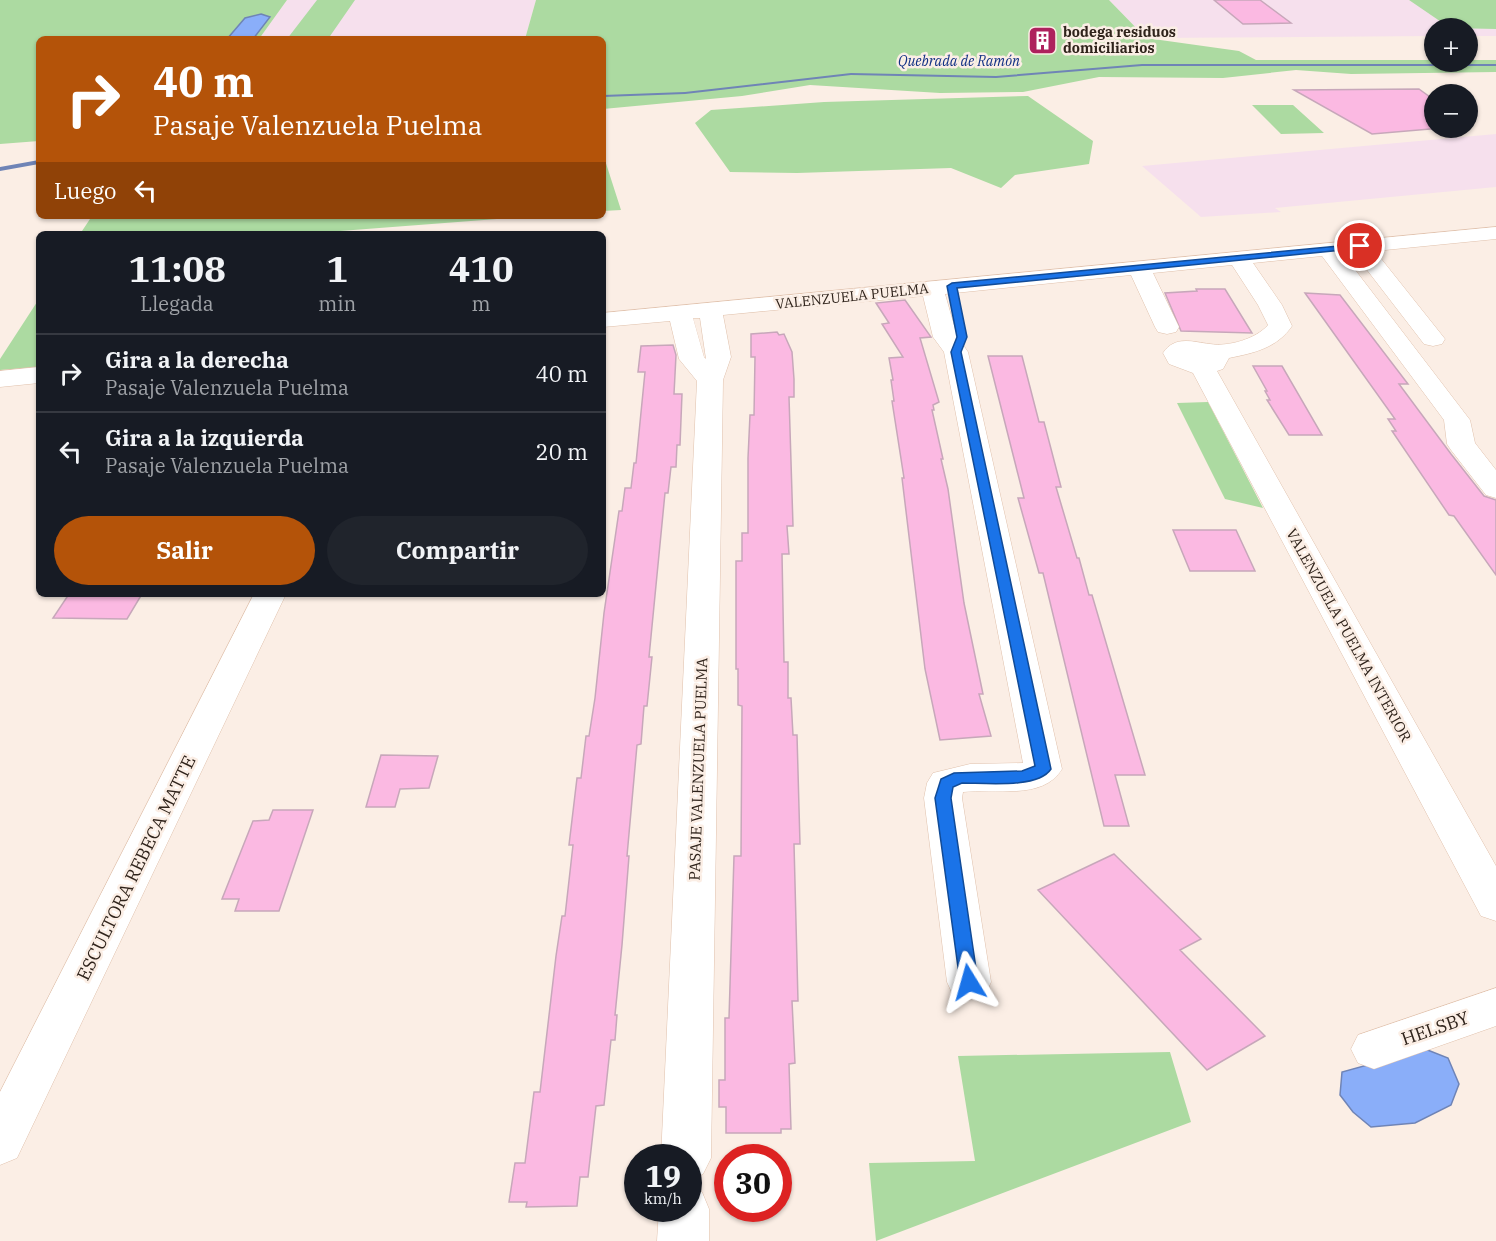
<!DOCTYPE html>
<html lang="es">
<meta charset="utf-8">
<style>
:root{--surface:#171b24;--page:#20242c;--text:#f1f3f6;--muted:#9ea1a6;--line:#363941;--accent:#b45309}
body{margin:0;font-family:"IBM Plex Serif",serif;background:var(--page);color:var(--text);height:100vh;display:flex;flex-direction:column;font-size:22px;white-space:nowrap}
*{box-sizing:border-box;margin:0}
p{font-size:20px;color:var(--muted)}
.icon{flex:none;width:33px;height:33px;fill:none;stroke:currentColor;stroke-width:2;stroke-linecap:round;stroke-linejoin:round}
.map{position:relative;flex:1;overflow:hidden}
.side{position:absolute;left:36px;top:231px;width:570px;height:366px;display:flex;flex-direction:column;background:var(--surface);border-radius:9px;box-shadow:0 2px 4px #0004}
.side>*{flex:none}
.top-card{position:absolute;left:36px;top:36px;width:570px;height:183px;border-radius:9px;box-shadow:0 2px 4px #0004;background:#b45309;color:#fff;overflow:hidden}
.buttons{position:absolute;left:1424px;top:18px;display:grid;gap:12px}
.buttons a{display:grid;place-items:center;width:54px;height:54px;border-radius:50%;background:var(--surface);box-shadow:0 2px 4px #0004;font-size:30px}
.speed{position:absolute;left:624px;top:1144px;display:flex;gap:12px;font-size:30px;font-weight:700;text-align:center}
.speed>*{display:grid;place-content:center;width:78px;height:78px;border-radius:50%;background:var(--surface);box-shadow:0 2px 4px #0004;line-height:1}
.speed small{font-size:15px;font-weight:400}
.speed .limit{border:9px solid #d22;background:#fff;color:#111}
.pin{position:absolute;display:grid;place-items:center;width:51px;height:51px;color:#fff;margin:-26px;border:3px solid #fff;border-radius:50%;box-shadow:0 2px 6px #0007}
.me{position:absolute;width:66px;margin:-33px;rotate:352deg;stroke-linejoin:round;filter:drop-shadow(0 0 4px #0008)}
.turn{display:flex;align-items:center;gap:21px;height:126px;padding:0 18px;font-size:27px}
.turn .icon{width:78px;height:78px;stroke-width:2.5}
.turn b{display:block;font-size:42px;line-height:51px}
.then{display:flex;align-items:center;height:57px;padding:0 18px;background:#0003;gap:12px;font-size:22px}
.eta{display:flex;justify-content:space-evenly;align-items:center;height:102px;text-align:center}
.eta b{font-size:36px;font-weight:800;line-height:42px}
.primary-button{display:flex;gap:12px;margin-top:auto;padding:12px 18px}
.primary-button a{flex:1;height:69px;border-radius:36px;background:var(--accent);color:#fff;font-size:24px;font-weight:800;line-height:69px;text-align:center}
.primary-button a+a{background:var(--page);color:var(--text)}
ul{padding:0;list-style:none}
li{display:flex;align-items:center;gap:18px;height:78px;padding:0 18px;border-top:2px solid var(--line)}
li div{flex:1}
li b{display:block;font-size:22px}
li em{font-style:normal}
.map>svg:first-child{display:block}
.industrial{fill:#f6e0ed}
.green{fill:#acdaa1}
.water{fill:#8aaef9;stroke:#6f84b6;stroke-width:1.5}
.lines{fill:none;stroke-linecap:round;stroke-linejoin:round}
.stream{fill:#6f84b6;fill-rule:evenodd}
.building{fill:#fbb9e2;stroke:#c7a7ba;stroke-width:1.5}
.minor-casing{stroke:#e0c1ac;stroke-width:1}
.minor{fill:#fff;fill-rule:evenodd}
.route{fill:#1a73e8;stroke:#114b97;stroke-width:1.5}
.labels{text-anchor:middle;dominant-baseline:central;stroke-width:5;stroke-linejoin:round;paint-order:stroke}
.far-poi-label{font-size:14px;font-weight:bold;fill:#2f231b;stroke:#fbeee5;text-anchor:start}
.far-water-label{font-size:14px;font-style:italic;fill:#113084;stroke:#fbeee5}
.far-street-label{font-size:14px;fill:#2f231b;stroke:#fbeee5}
.street-label{font-size:15px;fill:#2f231b;stroke:#fbeee5}
.near-street-label{font-size:18px;fill:#2f231b;stroke:#fbeee5}
</style>
<div class="map">
<svg width="1496" height="1241" viewBox="0 0 1496 1241">
<rect width="100%" height="100%" fill="#fbeee5"/>
<path class="industrial" d="M287 0H536L525 39H259Z
M1109 0H1496V36H1467V28H1434V36L1146 38Z
M1496 134V187L1275 208 1281 212 1201 217 1142 166Z"/>
<path class="green" d="M0 0H287L259 39H39V141L0 144Z
M317 0H355L328 39H287Z
M536 0H1109L1146 38 1239 51 1256 60H1496V72L1351 74 1296 70 1223 78 1099 77 1023 92 940 93 810 85 742 96 603 109V39H525Z
M1409 0H1496V29L1450 28Z
M1028 96 1093 141 1089 164 1015 175 1001 188 951 168 797 173 730 172 695 123 711 110 824 102Z
M1252 105H1293L1324 133 1281 134Z
M603 154 621 210 603 211Z
M92 216H537L301 234H80Z
M39 299V367L0 370V359Z
M1208 402 1263 508 1225 499 1177 403Z
M1170 1052 1191 1122 876 1241 869 1163 975 1161 958 1056Z"/>
<path class="water" d="M261 14 270 17 253 39H227L245 18Z
M1425 1049 1448 1058 1459 1084 1451 1105 1415 1123 1371 1127 1353 1112 1340 1095 1342 1072Z"/>
<g class="lines">
<path class="stream" d="M1142 64H1496V66H1142L996 78 851 75 685 94 603 97V95L685 92 851 73 996 76Z
M39 160V164L0 171V167Z"/>
</g>
<path class="building" d="M1214 0H1260L1291 23 1243 24Z
M1419 89 1434 100V128H1442L1372 134 1294 90Z
M1196 289H1225L1252 333 1181 331 1165 293 1197 291Z
M1305 293 1340 295 1408 384H1399L1451 454 1484 496 1496 500V575L1454 516 1449 515 1392 431H1396L1388 419H1395Z
M905 300 931 337 920 338 939 402 933 405 934 410H932L943 459H941L948 489 964 603 983 694H979L991 736 940 740 925 669 902 478H904L892 401H894L891 380H893L889 358 903 357 882 324 889 323 876 303Z
M777 332 779 335 784 334 792 352 794 379V397H789L793 526H787L789 554H782L784 662H788V698H791L793 735H797L800 844H794L798 1001H792L795 1063 789 1064 791 1129H781V1133H726V1107H719V1080H725V1018H729L734 856H741L742 706 738 705V669H736V561H742V533H748V458L750 415H754L755 357H751V334Z
M673 345 676 355 674 394H682L680 445H677L676 467H671L668 493H665L649 657H652L647 706H644L641 744 637 745 627 856H629L622 945 615 1015H617L615 1040H611L604 1105 596 1106 588 1177H580L577 1206 526 1207 527 1202H509L515 1163H525L534 1092H540L556 956 562 916H565L573 845H569L577 778H581L586 736H589L595 698 604 613 619 511H622L625 488H631L634 463H636L645 372H638L641 346Z
M988 356H1022L1039 422H1044L1061 487H1056L1077 558H1079L1089 595H1092L1145 775H1115L1129 826H1104L1043 573H1039L1018 498H1024Z
M1253 366H1282L1322 435H1289L1267 400H1270L1265 391H1267Z
M1173 530H1236L1255 571H1190Z
M69 594H142L127 619 53 618Z
M381 755 438 756 429 788 400 789 395 807H366Z
M273 810H313L279 911H235L239 899H222L253 821 269 820Z
M1114 854 1201 939 1180 950 1265 1036 1207 1070 1038 890Z"/>
<g class="lines">
<defs>
<path id="minor" d="M1496 227V239L1375 251 1445 339 1442 344 1433 346 1424 344 1354 253 1343 254 1470 420 1475 443 1496 470V498L1486 495 1451 450 1447 444 1444 420 1322 256 1253 263 1282 305 1292 326C1277 348 1254 353 1229 358L1223 369 1217 371 1496 866V921L1481 916 1193 373 1169 364 1163 353C1175 335 1193 342 1210 344 1228 347 1256 339 1268 325L1258 305 1232 265 1153 273 1179 327 1176 332 1167 334 1158 332 1155 327 1131 275 945 294 957 336 968 352 1062 769C1043 801 994 788 963 792L962 798 991 982 985 995 969 1000 953 995 947 982 924 798 927 783 933 773 970 764 1023 763 944 352 933 337 923 296 723 315 731 357 723 380 711 1158 703 1174 688 1180V1158H661L697 381 679 359 670 321 603 327V313ZM693 318H700L706 359 704 357Z
M39 367V383L0 387V371Z
M254 594H286L17 1158 0 1165V1092Z
M1496 988V1026L1374 1069 1358 1063 1351 1049 1358 1035Z
M688 1186 702 1192 709 1209V1241H657L659 1209H688Z"/>
</defs>
<use href="#minor" class="minor-casing"/>
<use href="#minor" class="minor"/>
</g>
<path class="route" d="M1360 244H1363V248L957 288 967 337 961 352 1051 769C1038 789 984 783 962 783L953 787 951 798 978 982 975 987 969 989 962 987 960 982 935 798 941 779 954 773 1022 771 1035 766 951 352 957 337 947 286 952 283Z"/>
<defs>
<symbol id="building-square" viewBox="-11 -11 22 22"><rect x="-9" y="-9" width="18" height="18" rx="4" fill="#ae215d" stroke="#fbeee5"/><path d="M-4-6H4V6H1V3H-1V6H-4ZM-2.5-4.3h1.7v1.8h-1.7ZM.8-4.3h1.7v1.8H.8ZM-2.5-1h1.7V.8h-1.7ZM.8-1h1.7V.8H.8Z" fill="#fff"/></symbol>
</defs>
<g fill-rule="evenodd">
<use href="#building-square" x="1026" y="24" width="33" height="33"/>
</g>
<g class="labels">
<g class="far-poi-label">
<text x="1063" y="32">bodega residuos<tspan x="1063" dy="16">domiciliarios</tspan></text>
</g>
<g class="far-water-label">
<text x="959" y="61">Quebrada de Ramón</text>
</g>
<g class="far-street-label">
<text transform="translate(852 296) rotate(-6)">VALENZUELA PUELMA</text>
</g>
<g class="street-label">
<text transform="translate(1349 635) rotate(61)">VALENZUELA PUELMA INTERIOR</text>
<text transform="translate(698 769) rotate(-88)">PASAJE VALENZUELA PUELMA</text>
</g>
<g class="near-street-label">
<text transform="translate(136 868) rotate(-64)">ESCULTORA REBECA MATTE</text>
<text transform="translate(1435 1028) rotate(-19)">HELSBY</text>
</g>
</g>
</svg>
<div class="buttons">
<a>+</a>
<a>−</a>
</div>
<div class="speed"><div>19<small>km/h</small></div><div class="limit">30</div></div>
<div class="pin" style="left:1360px;top:246px;background:#d93025"><svg class="icon" aria-label="arrive" viewBox="0 0 24 24"><path d="M6 21V4h12l-3 4 3 4H6"/></svg></div>
<svg class="me" style="left:969px;top:982px" viewBox="-20 -20 40 40"><path d="M0-17L14 15 0 8-14 15z" fill="#1a73e8" stroke="#fff" stroke-width="4"/></svg>
<div class="top-card">
<div class="turn"><svg class="icon" aria-label="right" viewBox="0 0 24 24"><path d="M7 20v-9h11M14 6l5 5-5 5"/></svg><div><b>40 m</b>Pasaje Valenzuela Puelma</div></div>
<div class="then">Luego<svg class="icon" aria-label="left" viewBox="0 0 24 24"><path d="M17 20v-9H6M10 6l-5 5 5 5"/></svg></div>
</div>
<section class="side">
<div class="eta">
<div><b>11:08</b><p>Llegada</p></div>
<div><b>1</b><p>min</p></div>
<div><b>410</b><p>m</p></div>
</div>
<ul>
<li><svg class="icon" aria-label="right" viewBox="0 0 24 24"><path d="M7 20v-9h11M14 6l5 5-5 5"/></svg><div><b>Gira a la derecha</b><p>Pasaje Valenzuela Puelma</p></div><em>40 m</em></li>
<li><svg class="icon" aria-label="left" viewBox="0 0 24 24"><path d="M17 20v-9H6M10 6l-5 5 5 5"/></svg><div><b>Gira a la izquierda</b><p>Pasaje Valenzuela Puelma</p></div><em>20 m</em></li>
</ul>
<div class="primary-button"><a>Salir</a><a>Compartir</a></div>
</section>
</div>
